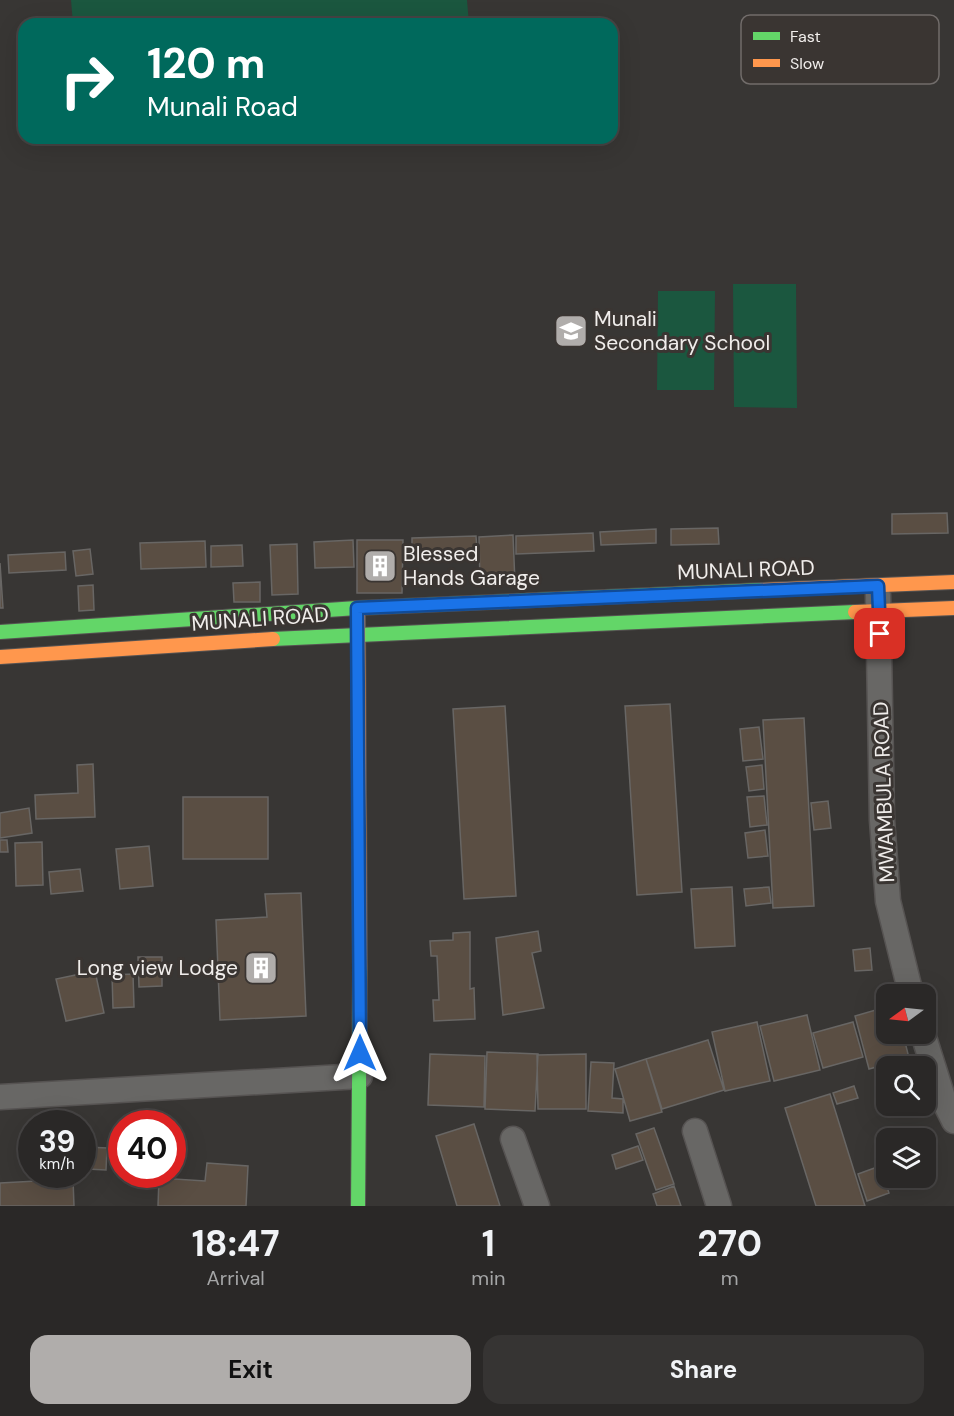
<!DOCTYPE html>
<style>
:root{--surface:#2a2827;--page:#363433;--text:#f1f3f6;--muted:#a5a6a7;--line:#464444;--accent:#b0adab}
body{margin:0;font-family:"DM Sans",sans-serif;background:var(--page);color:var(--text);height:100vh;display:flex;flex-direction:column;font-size:22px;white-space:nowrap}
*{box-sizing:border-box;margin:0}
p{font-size:20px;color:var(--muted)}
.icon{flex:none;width:33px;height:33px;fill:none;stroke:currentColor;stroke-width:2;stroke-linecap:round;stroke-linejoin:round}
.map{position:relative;height:1206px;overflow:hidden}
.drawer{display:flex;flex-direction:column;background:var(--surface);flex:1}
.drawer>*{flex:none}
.banner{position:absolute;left:18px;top:18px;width:600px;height:126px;border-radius:18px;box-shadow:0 6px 24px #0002,0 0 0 2px var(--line);background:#00695c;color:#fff;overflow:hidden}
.needle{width:39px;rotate:255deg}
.controls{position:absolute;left:876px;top:984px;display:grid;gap:12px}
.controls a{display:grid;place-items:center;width:60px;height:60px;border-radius:12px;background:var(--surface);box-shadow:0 6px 24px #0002,0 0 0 2px var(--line);font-size:30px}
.speed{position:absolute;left:18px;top:1110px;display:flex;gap:12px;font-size:30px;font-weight:700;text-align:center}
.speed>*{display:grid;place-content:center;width:78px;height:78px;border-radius:50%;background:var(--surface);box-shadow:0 6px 24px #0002,0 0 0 2px var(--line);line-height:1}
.speed small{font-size:15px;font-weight:400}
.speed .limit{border:9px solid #d22;background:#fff;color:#111}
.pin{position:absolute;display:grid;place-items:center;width:51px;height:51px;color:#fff;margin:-26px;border-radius:12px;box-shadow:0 3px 9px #0006}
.me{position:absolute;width:66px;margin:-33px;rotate:0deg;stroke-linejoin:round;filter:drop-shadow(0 0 4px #0008)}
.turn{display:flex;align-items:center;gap:21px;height:126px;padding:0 30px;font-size:27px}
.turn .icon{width:78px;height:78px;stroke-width:2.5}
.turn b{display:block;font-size:42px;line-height:51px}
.eta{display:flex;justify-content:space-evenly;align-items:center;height:102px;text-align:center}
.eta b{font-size:36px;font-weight:700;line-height:42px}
.button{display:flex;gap:12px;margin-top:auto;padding:12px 30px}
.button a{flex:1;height:69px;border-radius:18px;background:var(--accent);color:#111;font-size:24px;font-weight:700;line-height:69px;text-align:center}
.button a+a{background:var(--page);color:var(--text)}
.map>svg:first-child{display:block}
.green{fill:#1b573f}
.building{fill:#5a4e43;stroke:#686664;stroke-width:1.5}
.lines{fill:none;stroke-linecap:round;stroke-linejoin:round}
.street-casing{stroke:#565352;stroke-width:27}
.fast-casing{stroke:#565352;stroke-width:16}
.slow-casing{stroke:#565352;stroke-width:16}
.street{stroke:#686765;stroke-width:24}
.fast{stroke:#63d668;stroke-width:14}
.slow{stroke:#ff974d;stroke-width:14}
.route-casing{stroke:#114b97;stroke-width:15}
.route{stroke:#1a73e8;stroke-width:10}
.labels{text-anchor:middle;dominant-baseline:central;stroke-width:6;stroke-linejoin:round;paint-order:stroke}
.poi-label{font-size:21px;fill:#f0edeb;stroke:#3a3532;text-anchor:start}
.street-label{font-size:21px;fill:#f0edeb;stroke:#3a3532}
.key{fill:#3a3532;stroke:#716c6a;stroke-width:1.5}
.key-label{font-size:16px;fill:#f0edeb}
</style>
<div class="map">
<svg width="954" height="1206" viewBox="0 0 954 1206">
<rect width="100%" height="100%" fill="#383634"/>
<path class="green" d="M71 0H467L469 24H73Z
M733 284H796L797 408 734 407Z
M658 291H715L714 390H657Z"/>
<path class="building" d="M947 513 948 533 892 534V514Z
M718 528 719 544 671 545V529Z
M656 529V543L601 545 600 532Z
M593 533 594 551 516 554V536Z
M513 535 515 583 480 584 479 537Z
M476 536 477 550 412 552V538Z
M353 540 354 567 315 568 314 542Z
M357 540H403L402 593H357Z
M205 541 206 567 141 569 140 543Z
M297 544 298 594 272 595 270 545Z
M242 545 243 566 211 567V546Z
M90 549 93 574 76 576 73 551Z
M65 552 66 570 9 573 8 555Z
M0 563 3 608H0Z
M260 582V602H234L233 583Z
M93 585 94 610 79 611 78 586Z
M670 704 682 892 637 895 625 706Z
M505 706 516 896 464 899 453 709Z
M804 718 814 906 773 908 763 720Z
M759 727 763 759 743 761 740 729Z
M93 764 95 817 36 819 35 795 78 793 77 765Z
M762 765 764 789 749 791 746 767Z
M764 796 767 825 750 827 747 797Z
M183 797H268V859H183Z
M828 801 831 828 814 830 811 803Z
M29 808 32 833 0 838V813Z
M765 830 768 856 748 858 745 833Z
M0 840H7L8 852H0Z
M42 842 43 885 16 886 15 843Z
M149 846 153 886 120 889 116 849Z
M80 869 83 891 51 894 49 872Z
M732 887 735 946 695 948 691 889Z
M769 887 771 903 746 906 744 889Z
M301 893 306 1016 220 1020 216 920 267 917 265 894Z
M538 931 541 951 532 953 544 1008 503 1015 496 938Z
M470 932V989L474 988 475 1019 434 1021 433 1000H439L437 956H431L430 941 453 940V933Z
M870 948 872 970 855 971 853 950Z
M138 957H162V986L139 987Z
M95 971 104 1013 66 1021 56 979Z
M133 974 134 1007 113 1008 112 975Z
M886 1007V1034H903L909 1058 869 1069 855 1016Z
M807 1015 820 1070 774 1081 760 1026Z
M757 1022 770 1081 725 1091 712 1032Z
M853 1022 863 1057 823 1068 813 1033Z
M708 1040 724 1090 662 1109 646 1059Z
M487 1052 538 1054 535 1111 485 1109Z
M430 1054 485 1056 484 1107 428 1105Z
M586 1054V1109H538L537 1055Z
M646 1059 662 1112 630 1121 615 1069Z
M591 1062 614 1063 612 1098 623 1099V1113L588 1111Z
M854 1086 858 1098 837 1104 833 1093Z
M830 1094 865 1206H816L785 1108Z
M474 1124 500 1206H457L436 1136Z
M654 1128 674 1184 656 1190 636 1134Z
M638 1146 643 1160 616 1169 612 1155Z
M87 1147 107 1148 106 1170 87 1169Z
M207 1163 248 1166 246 1206H158L159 1178 205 1181Z
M880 1166 889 1193 867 1201 858 1174Z
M73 1179 74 1206H0V1183Z
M674 1186 681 1206H657L653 1194Z"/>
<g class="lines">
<defs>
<path id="street" d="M878 595 882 820 888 901 911 994
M923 1034 944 1101 954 1121
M0 1097 360 1076
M695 1131 719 1206
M513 1139 537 1206"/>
<path id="fast" d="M0 632 357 608 763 590
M273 639 855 612
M358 1206 360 968"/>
<path id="slow" d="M763 590 954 582
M358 611 360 968
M855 612 954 608
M0 657 273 639"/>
</defs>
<use href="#street" class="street-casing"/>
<use href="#fast" class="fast-casing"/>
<use href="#slow" class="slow-casing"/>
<use href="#street" class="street"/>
<use href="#fast" class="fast"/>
<use href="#slow" class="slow"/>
</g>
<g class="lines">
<defs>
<path id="route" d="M360 1053 357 608 878 586 880 634"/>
</defs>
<use href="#route" class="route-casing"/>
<use href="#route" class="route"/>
</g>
<defs>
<symbol id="school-square" viewBox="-11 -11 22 22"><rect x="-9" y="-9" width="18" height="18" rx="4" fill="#b0adab" stroke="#3a3532"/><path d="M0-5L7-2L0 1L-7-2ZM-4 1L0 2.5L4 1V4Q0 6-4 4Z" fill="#fff"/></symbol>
<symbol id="building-square" viewBox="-11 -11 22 22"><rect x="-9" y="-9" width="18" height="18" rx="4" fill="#b0adab" stroke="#3a3532"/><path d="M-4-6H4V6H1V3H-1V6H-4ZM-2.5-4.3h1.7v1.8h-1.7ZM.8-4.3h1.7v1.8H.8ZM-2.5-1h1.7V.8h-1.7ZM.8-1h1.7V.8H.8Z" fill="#fff"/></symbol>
</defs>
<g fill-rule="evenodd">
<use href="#school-square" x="552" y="312" width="38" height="38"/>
<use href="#building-square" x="361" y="547" width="38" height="38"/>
<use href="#building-square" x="242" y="949" width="38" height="38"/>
</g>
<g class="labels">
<g class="poi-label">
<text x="594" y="319">Munali<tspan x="594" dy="24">Secondary School</tspan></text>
<text x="403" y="554">Blessed<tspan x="403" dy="24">Hands Garage</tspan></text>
<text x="238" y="968" text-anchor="end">Long view Lodge</text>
</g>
<g class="street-label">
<text transform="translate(746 570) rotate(-2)">MUNALI ROAD</text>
<text transform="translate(260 619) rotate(-4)">MUNALI ROAD</text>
<text transform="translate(884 792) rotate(-92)">MWAMBULA ROAD</text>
</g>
</g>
<rect x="741" y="15" width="198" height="69" rx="9" class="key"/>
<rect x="753" y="32" width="27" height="8" fill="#63d668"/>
<rect x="753" y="59" width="27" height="8" fill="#ff974d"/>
<g class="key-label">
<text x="790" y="42">Fast</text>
<text x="790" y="69">Slow</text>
</g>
</svg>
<div class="controls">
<a><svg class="needle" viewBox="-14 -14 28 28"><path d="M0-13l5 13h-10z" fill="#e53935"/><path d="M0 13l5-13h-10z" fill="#a5a6a7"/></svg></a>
<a><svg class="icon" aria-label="search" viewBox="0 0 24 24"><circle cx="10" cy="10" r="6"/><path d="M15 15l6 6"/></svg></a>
<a><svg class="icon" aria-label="layers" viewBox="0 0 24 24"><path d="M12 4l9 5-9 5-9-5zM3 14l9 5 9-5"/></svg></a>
</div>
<div class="speed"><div>39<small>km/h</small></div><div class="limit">40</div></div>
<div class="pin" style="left:880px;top:634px;background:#d93025"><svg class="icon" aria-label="arrive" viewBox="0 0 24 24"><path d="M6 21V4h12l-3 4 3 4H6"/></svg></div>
<svg class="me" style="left:360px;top:1053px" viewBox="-20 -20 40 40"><path d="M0-17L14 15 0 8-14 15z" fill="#1a73e8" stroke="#fff" stroke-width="4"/></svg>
<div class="banner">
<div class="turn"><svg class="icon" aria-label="right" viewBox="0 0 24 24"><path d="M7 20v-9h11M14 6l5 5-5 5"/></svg><div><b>120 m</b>Munali Road</div></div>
</div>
</div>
<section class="drawer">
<div class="eta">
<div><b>18:47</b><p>Arrival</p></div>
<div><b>1</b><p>min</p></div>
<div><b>270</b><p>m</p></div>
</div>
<div class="button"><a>Exit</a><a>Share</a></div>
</section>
